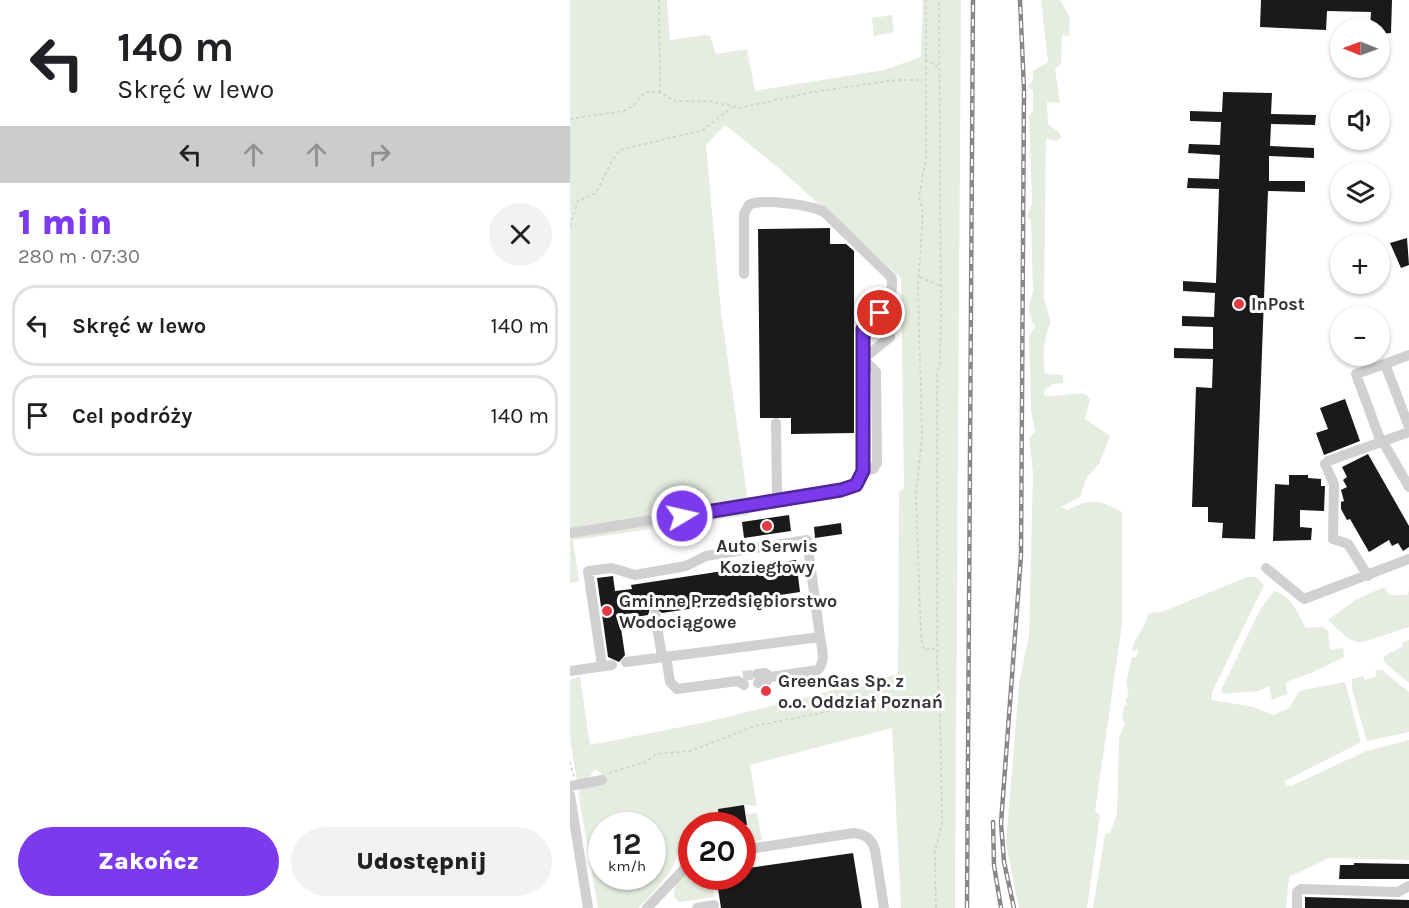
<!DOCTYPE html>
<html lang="pl">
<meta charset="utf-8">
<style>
:root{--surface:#fff;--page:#f2f2f2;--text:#202124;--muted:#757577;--line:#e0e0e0;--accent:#7c3aed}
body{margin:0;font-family:Karla,sans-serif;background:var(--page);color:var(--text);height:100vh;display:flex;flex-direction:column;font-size:22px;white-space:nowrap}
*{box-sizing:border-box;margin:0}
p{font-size:20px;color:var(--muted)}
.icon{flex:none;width:33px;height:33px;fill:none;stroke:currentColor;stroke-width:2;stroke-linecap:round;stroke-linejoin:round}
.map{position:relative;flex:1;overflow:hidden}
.panel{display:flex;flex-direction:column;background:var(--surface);width:570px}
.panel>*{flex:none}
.banner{background:#fff;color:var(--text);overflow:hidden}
.needle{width:39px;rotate:271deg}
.fabs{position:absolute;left:760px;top:18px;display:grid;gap:12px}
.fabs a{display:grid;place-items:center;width:60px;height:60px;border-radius:50%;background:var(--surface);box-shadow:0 2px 4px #0004;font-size:30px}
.speed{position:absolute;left:18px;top:812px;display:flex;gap:12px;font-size:30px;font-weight:700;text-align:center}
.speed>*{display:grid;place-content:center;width:78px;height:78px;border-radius:50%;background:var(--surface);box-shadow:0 2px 4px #0004;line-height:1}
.speed small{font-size:15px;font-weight:400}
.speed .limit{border:9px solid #d22;background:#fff;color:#111}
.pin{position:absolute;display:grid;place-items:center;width:51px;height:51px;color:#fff;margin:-26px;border:3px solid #fff;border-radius:50%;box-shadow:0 2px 6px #0007}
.me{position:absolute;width:66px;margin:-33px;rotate:81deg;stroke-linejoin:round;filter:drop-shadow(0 0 4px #0008)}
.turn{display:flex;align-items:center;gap:21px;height:126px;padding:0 18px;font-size:27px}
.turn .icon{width:78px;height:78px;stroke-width:2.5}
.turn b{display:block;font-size:42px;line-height:51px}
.lanes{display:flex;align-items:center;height:57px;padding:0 18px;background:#0003;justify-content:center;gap:30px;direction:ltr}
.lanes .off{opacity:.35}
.round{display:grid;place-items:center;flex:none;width:63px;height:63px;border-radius:32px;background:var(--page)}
.head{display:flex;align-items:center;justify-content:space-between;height:102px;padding:0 18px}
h1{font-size:36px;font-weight:800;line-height:45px;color:var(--accent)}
.button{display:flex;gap:12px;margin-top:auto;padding:12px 18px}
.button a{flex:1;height:69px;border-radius:36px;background:var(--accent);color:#fff;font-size:24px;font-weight:800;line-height:69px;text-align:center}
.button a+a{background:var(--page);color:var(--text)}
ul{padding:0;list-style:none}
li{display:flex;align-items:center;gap:18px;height:81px;margin:0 12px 9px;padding:0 6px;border:3px solid var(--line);border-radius:24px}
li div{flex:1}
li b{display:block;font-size:22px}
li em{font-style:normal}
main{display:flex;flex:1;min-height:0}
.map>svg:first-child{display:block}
.green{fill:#e6ecdf;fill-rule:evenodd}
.building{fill:#1a1a1a}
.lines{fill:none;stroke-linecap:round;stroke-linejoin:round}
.minor-tunnel{stroke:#d6d6d6;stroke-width:10;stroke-dasharray:10 5;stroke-linecap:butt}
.path{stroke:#cdcdcd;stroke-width:1.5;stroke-dasharray:3 3;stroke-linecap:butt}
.minor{stroke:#d0d0d0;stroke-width:10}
.rail-casing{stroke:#888;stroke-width:4.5}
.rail{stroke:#fff;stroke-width:2;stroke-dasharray:7;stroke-linecap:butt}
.route-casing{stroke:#51269a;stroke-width:15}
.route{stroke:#7c3aed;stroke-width:10}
.poi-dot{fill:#e63946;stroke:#fff;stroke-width:2}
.labels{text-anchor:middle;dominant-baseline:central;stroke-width:6;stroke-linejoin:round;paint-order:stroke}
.poi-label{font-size:18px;font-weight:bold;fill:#333;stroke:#fff;text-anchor:start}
</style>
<main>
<section class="panel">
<div class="banner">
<div class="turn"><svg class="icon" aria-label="left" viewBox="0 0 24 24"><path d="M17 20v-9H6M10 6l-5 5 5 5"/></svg><div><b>140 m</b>Skręć w lewo</div></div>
<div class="lanes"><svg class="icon" aria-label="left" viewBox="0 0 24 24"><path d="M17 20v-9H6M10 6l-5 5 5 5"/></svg><svg class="icon off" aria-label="ahead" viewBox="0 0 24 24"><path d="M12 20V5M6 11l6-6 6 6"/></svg><svg class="icon off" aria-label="ahead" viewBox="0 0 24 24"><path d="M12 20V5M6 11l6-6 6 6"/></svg><svg class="icon off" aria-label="right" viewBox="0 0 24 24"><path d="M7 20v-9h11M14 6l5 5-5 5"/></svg></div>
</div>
<div class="head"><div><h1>1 min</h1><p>280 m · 07:30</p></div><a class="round"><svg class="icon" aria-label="close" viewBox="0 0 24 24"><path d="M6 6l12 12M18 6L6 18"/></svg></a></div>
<ul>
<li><svg class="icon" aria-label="left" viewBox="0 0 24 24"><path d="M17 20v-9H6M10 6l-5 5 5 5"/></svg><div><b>Skręć w lewo</b></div><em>140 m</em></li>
<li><svg class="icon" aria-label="arrive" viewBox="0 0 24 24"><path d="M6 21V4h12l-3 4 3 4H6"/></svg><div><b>Cel podróży</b></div><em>140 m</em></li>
</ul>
<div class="button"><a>Zakończ</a><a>Udostępnij</a></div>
</section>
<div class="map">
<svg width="839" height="908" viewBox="0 0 839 908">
<rect width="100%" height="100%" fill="#fff"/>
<path class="green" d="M0 0H97L100 40 135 35 140 36 146 54 177 49 185 91 314 70 351 57 353 0H391L385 908H331L322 728 180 765 187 806 174 805 149 819 155 818 156 825H122L121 831 118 832 120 848C102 855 108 859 100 871 92 883 79 898 68 908H28L8 791 32 778 31 773 25 769 17 781H7L0 738V680L10 677 20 745 141 721 328 674 329 492 334 488 331 278 211 170 155 125 136 145 151 312 178 501 0 529ZM32 825H82V876H32Z
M471 0H490L500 17 499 36 492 35 491 64 485 69 490 103 477 102 478 124 490 133 491 138 487 141 476 139 474 299 481 323C474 333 472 361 475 374L493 375V383L483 384 474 390V395C489 398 501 392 516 394L520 399 515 419 540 436 529 464 517 477 510 497 491 507 497 510C523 498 526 499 552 512V625L525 811 530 816 517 908H449L436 844 449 684 459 635 463 471 459 438 465 432 461 410 459 336 465 327C458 316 458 305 463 292L461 221 457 217 462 203 459 116 463 111V91L458 87 463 80V71L478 62Z
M322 15 324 32 304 36 302 18Z
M177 509 180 515 3 540 9 581 0 583V537Z
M677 577H686L694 585 642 692V700L683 707 703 715 719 708 729 691 775 682 791 742 715 781 716 785 721 786 796 751 839 740V860L759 858 719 877 716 908H523L535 834 540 833 547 814 549 738 555 723 552 720 554 706 557 705 555 698 559 697 556 682 562 657H567L568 649 562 652C563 639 575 628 579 613L592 612Z
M814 587 819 595H837L839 591V627L790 643 777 638 758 620 787 599Z
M704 591C721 595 728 614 736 628L753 627 758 631 760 650 773 648 774 657 743 672 716 682 717 694 702 700 699 686 688 691 653 694 651 690 690 610Z
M839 640V683L814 662V656L832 647 833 642Z
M805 670H812L839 692V732L797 741 782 689V679L793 676 795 680 807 676Z
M187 813 192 840 173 843V832L178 831 176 814Z
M121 869 122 876H141L144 897 110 902 105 899C101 885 112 877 121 869Z"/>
<path class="building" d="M691 0H822L821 33 810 34V28H800L801 12 757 11 756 30 690 27Z
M653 92 702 93 701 114 746 115 745 125 701 124 700 146 744 148V158L699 156V181H735V192L698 191 685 539 652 538 653 523 638 522V507H622L626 387 642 388 643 359 604 358V348L643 349V327L612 326V316L644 317 645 293 613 291V281L646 283 649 189 617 188 618 178 649 179 650 155 618 153 619 144 650 145 651 122 620 121V111L652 112Z
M260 228V244H276L284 251V433L221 434V418H190L188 229Z
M837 238 839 265 831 268 820 243Z
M775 399 790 441 754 455 746 433 758 429 750 408Z
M798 454 839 526V547L833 551 828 543 822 546 819 540 799 552 780 519 777 520 771 509V502L774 501 771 490 777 487 773 480 777 477 772 467Z
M719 475H738V478L751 479V486H755L754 511 730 510V527L742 528 741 540 703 541 705 484 719 485Z
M219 515 221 531 174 538 172 522Z
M271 523 272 534 245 538 244 527Z
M226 560 230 592 92 613 84 607 80 609 78 615 66 617 65 613 49 615 55 655 49 662 38 657 27 578 43 576 45 591 62 589 61 585Z
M174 805 177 825H156L155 818 149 819 148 809Z
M283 853 292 908H151L146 876H172V869Z
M784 863 839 864V879H769L770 865H784Z
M735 897 839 900V908H735Z"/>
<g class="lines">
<path class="minor-tunnel" d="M173 676 187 674"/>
<path class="path" d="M89 0 90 92 105 101H139L170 108 237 93 325 80H354
M356 0V158L349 197 353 213 348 288 352 436 346 496 351 638 354 650 366 648
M355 59 368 67
M0 119 54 111 64 105 75 92H90
M0 226 8 201 26 193 42 161 50 150 133 130 162 107
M350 277 370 286
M0 762 4 777
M39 773 76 762 86 754 120 751 185 726 270 709 304 705 326 708 370 706 367 667V374L370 363 371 315 369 0
M366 908 365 851 372 823 370 707"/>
<path class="minor" d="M839 355 815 364 839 427
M206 423 207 499
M811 442 786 374 815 364
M813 442 839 487
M293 471 303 469 307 463 306 372 293 359C293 343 289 322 305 314L317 315 322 319
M0 533 271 490 286 485 291 478 293 359 320 337 322 278 254 212C241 205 192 198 179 205L174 214V274
M696 568 734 599 839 559
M798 576 778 544 763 539 764 484 755 464 758 461 839 432
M85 614 92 657
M96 656 100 682 107 689 168 681 174 685
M32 666 18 571 42 568 65 575 116 566 136 556 237 540 250 637 56 662
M0 671 42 665
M187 674 195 673 200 677
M188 683 196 682 200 677 248 670C256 660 252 649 250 637
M0 786 32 780
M0 795 18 908
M172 850 284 833C296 835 301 838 305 850L314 908
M77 908 122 861
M127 908 144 905
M727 908V892L731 889 828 892 839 886"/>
<defs>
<path id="rail" d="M423 822 424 865 431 908
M397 908 403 0
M444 908 434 862 431 823 451 555 454 89 450 0"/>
</defs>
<use href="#rail" class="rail-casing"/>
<use href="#rail" class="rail"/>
</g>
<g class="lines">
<defs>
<path id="route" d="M112 516 271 490 286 485 293 471V329L300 316 310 313"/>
</defs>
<use href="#route" class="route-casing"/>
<use href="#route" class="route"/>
</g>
<g class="poi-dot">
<circle cx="669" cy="304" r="6"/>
<circle cx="197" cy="526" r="6"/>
<circle cx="37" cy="611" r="6"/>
<circle cx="196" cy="691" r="6"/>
</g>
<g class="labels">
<g class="poi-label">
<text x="681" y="304">InPost</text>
<text x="197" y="546" text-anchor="middle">Auto Serwis<tspan x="197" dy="21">Koziegłowy</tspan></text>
<text x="49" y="601">Gminne Przedsiębiorstwo<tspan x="49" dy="21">Wodociągowe</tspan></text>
<text x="208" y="681">GreenGas Sp. z<tspan x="208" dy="21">o.o. Oddział Poznań</tspan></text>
</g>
</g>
</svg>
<div class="fabs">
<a><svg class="needle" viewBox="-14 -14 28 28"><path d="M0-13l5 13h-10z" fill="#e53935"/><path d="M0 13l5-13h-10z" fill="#757577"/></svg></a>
<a><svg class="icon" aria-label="sound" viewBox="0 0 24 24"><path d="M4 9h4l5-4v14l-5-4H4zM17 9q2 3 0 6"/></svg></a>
<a><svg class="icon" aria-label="layers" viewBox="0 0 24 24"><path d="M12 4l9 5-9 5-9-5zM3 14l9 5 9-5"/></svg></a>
<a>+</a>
<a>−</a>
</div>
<div class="speed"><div>12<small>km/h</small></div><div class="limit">20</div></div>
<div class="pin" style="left:310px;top:313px;background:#d93025"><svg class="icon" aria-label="arrive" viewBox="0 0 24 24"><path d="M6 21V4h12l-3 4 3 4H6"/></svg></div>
<svg class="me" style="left:112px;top:516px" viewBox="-20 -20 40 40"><circle r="17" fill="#7c3aed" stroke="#fff" stroke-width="3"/><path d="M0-11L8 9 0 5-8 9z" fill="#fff"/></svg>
</div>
</main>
